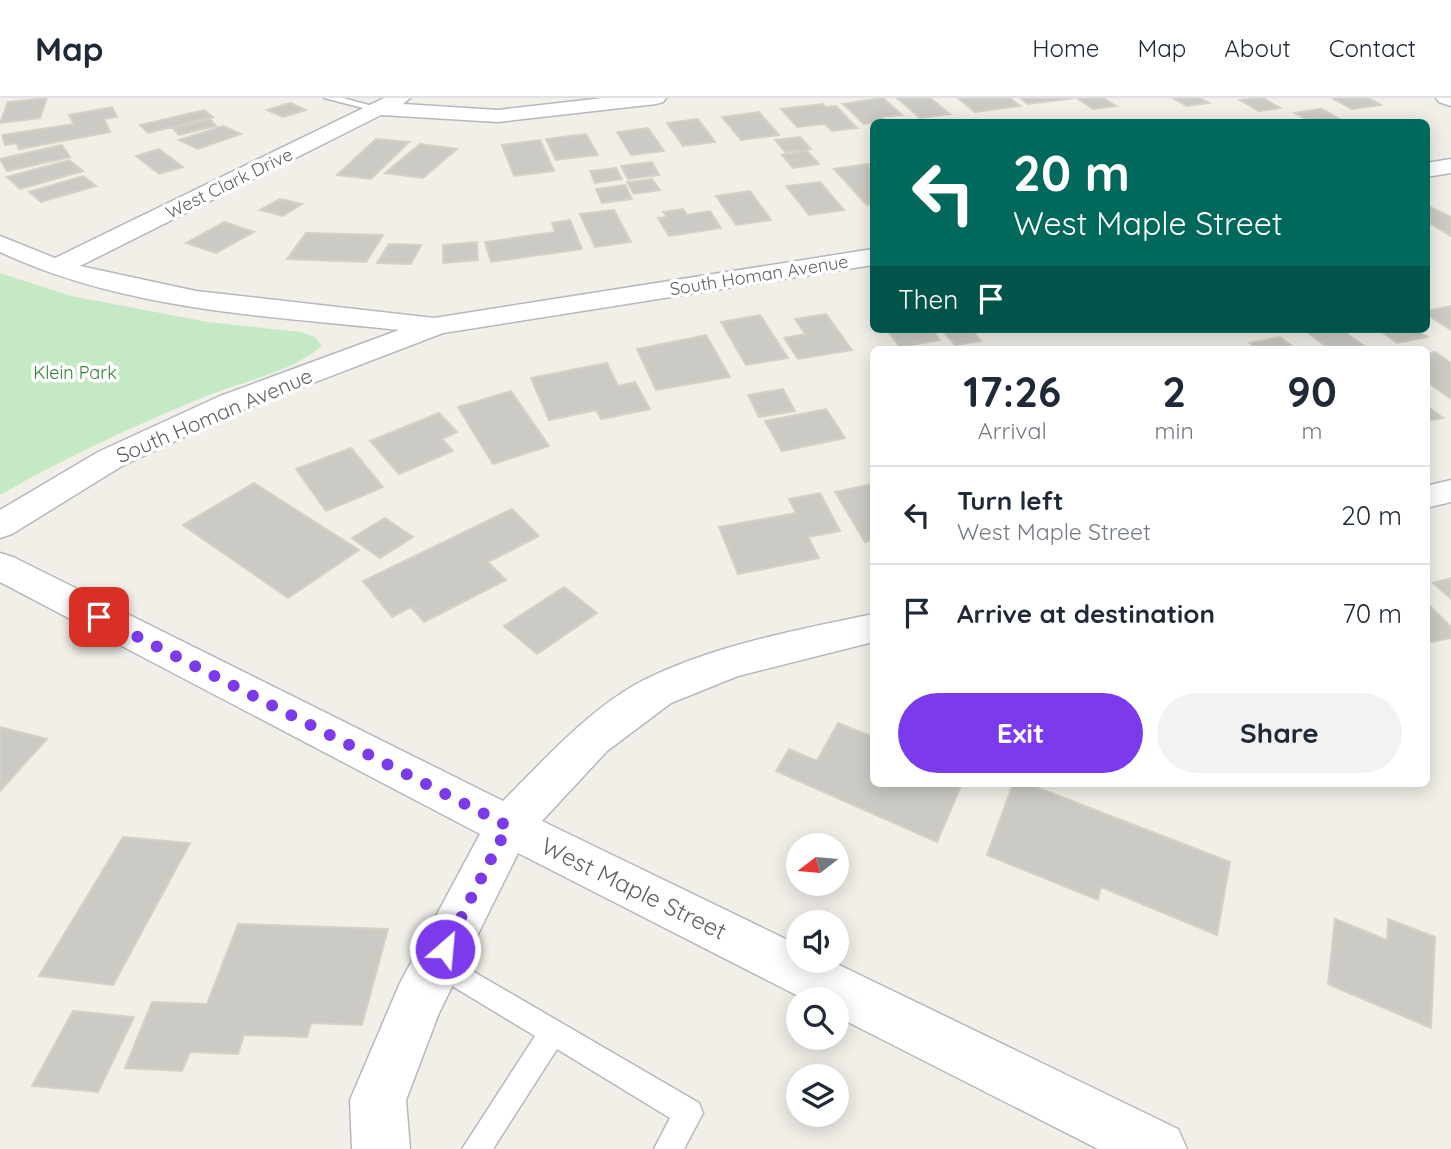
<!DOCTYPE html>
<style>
:root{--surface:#fff;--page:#f2f2f3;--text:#1f2937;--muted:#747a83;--line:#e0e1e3;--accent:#7c3aed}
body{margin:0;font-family:Quicksand,sans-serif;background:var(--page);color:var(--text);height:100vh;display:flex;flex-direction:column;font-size:26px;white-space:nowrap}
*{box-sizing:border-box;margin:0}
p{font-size:23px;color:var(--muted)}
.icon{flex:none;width:38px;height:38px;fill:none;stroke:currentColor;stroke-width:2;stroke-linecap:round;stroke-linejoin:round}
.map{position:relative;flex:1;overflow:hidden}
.details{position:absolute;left:870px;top:248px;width:560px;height:441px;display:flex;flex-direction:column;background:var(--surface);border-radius:10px;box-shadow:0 4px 18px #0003}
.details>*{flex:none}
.banner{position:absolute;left:870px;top:21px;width:560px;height:214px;border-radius:10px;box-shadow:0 4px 18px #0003;background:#00695c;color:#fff;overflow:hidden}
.needle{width:46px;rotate:254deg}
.fabs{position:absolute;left:786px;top:735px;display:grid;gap:14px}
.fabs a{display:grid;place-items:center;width:63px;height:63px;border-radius:50%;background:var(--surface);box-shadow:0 4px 18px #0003;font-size:35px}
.pin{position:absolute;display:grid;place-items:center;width:60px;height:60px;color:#fff;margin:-30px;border-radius:14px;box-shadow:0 4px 10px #0006}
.me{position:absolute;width:77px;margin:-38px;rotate:27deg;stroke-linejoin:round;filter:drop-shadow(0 0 5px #0008)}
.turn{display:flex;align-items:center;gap:24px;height:147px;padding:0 28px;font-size:32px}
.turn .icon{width:91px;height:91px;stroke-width:2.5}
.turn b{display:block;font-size:49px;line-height:60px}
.then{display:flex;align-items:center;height:66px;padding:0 28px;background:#0003;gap:14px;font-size:26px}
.eta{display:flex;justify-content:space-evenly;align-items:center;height:119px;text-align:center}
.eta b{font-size:42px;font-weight:700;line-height:49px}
.primary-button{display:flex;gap:14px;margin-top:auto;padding:14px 28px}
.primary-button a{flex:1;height:80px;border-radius:42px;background:var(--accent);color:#fff;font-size:28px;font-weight:700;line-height:80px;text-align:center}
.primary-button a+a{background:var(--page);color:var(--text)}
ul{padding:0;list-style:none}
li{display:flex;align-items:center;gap:21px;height:98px;padding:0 28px;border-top:2px solid var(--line)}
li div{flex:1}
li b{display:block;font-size:26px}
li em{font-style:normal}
header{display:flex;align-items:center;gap:42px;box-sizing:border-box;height:98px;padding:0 35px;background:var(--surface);border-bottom:2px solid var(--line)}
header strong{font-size:33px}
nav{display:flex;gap:38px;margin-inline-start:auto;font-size:24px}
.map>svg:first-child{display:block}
.green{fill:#c5e8c5}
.building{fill:#cccac5;stroke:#d6d1c6;stroke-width:2}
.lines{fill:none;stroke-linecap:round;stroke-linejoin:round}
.lane-casing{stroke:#b5b8bc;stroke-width:3}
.street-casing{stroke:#b5b8bc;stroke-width:3}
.secondary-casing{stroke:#b6babf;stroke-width:3}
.lane{fill:#fff;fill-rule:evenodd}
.street{fill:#fff;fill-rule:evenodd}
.secondary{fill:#fff;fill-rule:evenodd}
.route{stroke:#7c3aed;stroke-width:12;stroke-dasharray:0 21.6}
.labels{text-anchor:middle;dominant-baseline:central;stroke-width:7;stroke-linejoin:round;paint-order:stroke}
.far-street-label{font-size:18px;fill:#5f6368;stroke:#fff}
.far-park-label{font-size:18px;fill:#348238;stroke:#fff}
.street-label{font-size:21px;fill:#5f6368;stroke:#fff}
.near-street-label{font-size:24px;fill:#5f6368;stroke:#fff}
</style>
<header>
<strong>Map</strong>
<nav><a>Home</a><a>Map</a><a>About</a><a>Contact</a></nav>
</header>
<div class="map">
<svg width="1451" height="1051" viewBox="0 0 1451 1051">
<rect width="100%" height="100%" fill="#f1efe8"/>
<path class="green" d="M0 175 71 198 208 224 301 234 315 239 322 248C289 275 243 283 204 299 133 328 66 359 0 397Z"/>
<path class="building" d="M47 0 40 20 0 25 8 4Z
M883 0 902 17 881 19 885 24 864 26 843 6Z
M897 0H930L950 16 920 20Z
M958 0H1010L1020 8 975 14Z
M1020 0H1074L1028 6Z
M1077 0H1103L1116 8 1093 11Z
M1173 0H1199L1209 5 1187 8Z
M1263 0 1280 10 1259 13 1240 2Z
M1332 0H1368L1381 7 1352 11Z
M290 5 306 12 283 19 267 12Z
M823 6 825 9 836 8 857 30 832 33 825 26 797 29 781 11Z
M112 9 117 19 104 21 110 34 19 51 17 45 5 47 2 37 74 26 69 17Z
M1321 11 1345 24H1312L1295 15Z
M204 12 213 19 148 35 140 27Z
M759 14 779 37 741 42 722 19Z
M210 21 216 28 179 37 173 30Z
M698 21 715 44 683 48 667 25Z
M223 28 241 36 198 51 179 42Z
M648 30 664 53 631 57 617 34Z
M586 36 598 57 556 62 546 41Z
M800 39 811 51 785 54 775 42Z
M376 41 409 44 371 81 337 77Z
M540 42 554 73 514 78 502 47Z
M420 46 457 51 423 80 385 75Z
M62 47 70 59 7 73 0 61Z
M159 51 183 69 159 76 136 58Z
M807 53 819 66 793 70 782 57Z
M69 62 83 73 20 91 7 79Z
M652 64 659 77 628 81 621 68Z
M868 66 873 72V106L867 107 834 71Z
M616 70 622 81 595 85 590 73Z
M83 78 96 88 41 104 29 94Z
M652 81 660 92 634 96 627 84Z
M820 84 844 112 809 117 786 88Z
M625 87 632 101 602 105 596 91Z
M750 93 771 122 736 127 716 98Z
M280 101 302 106 283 118 260 112Z
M1426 107 1451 119V138L1426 123Z
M683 111 687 117 710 113 721 130 669 138 658 120 667 119 663 114Z
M614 112 631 144 595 149 580 116Z
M570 122 582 151 491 164 485 144 555 134 552 125Z
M224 124 254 134 216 155 186 145Z
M306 135 383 137 366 164 287 161Z
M477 144 478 162 443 165V147Z
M389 146 421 147 411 166 377 165Z
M1451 208V232L1426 216V213Z
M826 216 852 252 798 261 784 240 805 236 795 221Z
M760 217 788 260 746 267 721 224Z
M886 231H931L940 242 900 249Z
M941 231H971L981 243 955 247Z
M1325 231H1340L1367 250 1331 252 1307 234Z
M1378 231H1415L1427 239 1397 245Z
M706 237 730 279 656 292 637 251Z
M1280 239 1297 252H1258L1250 245Z
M1435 254 1451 265V301L1426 283V256Z
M607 265 618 288 635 284 650 311 601 321 596 312 549 322 531 280Z
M783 291 795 313 759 319 748 297Z
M511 293 549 348 493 366 458 309Z
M1426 307 1443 320 1426 323Z
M826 311 845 340 782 353 765 323Z
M439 315 457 334 442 341 453 353 399 376 370 343Z
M351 350 383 389 326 413 296 371Z
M254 385 359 452 288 500 183 427Z
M873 386V442L865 444 835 394Z
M820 395 840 433 808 439 819 460 738 476 719 429 796 415 789 401Z
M512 411 539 438 488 464 506 482 424 524 411 509 392 519 363 483Z
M385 420 413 439 380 460 352 440Z
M1451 480V501L1433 485Z
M564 489 597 515 537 556 504 528Z
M1426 504 1451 529V540L1426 545Z
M838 625 873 639V686H962L937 744 776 673 789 651 817 663Z
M0 629 47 641 0 693Z
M1013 686H1028L1230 764 1217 837 1101 789 1098 802 987 757Z
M123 739 190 745 113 887 39 878Z
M1335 821 1387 842 1388 821 1435 839 1431 930 1328 886Z
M238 826 388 831 362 927 311 925 307 939 244 937 238 956 190 954 182 973 125 970 152 904 207 906Z
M73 913 134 919 98 994 32 988Z"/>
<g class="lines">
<defs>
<path id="lane" d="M324 0H343L384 11 379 14Z
M438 853 699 1005 703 1015 684 1051H654L670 1020 557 951 493 1051H462L535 938 429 874 425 865 429 856Z"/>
<path id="street" d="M384 0H410L403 6 498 12 603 0H666L663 4 656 6 498 24 381 17 80 168 196 193 434 220 873 151V167L443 235 242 312 122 368 12 436 0 440V412L98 354 220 298 399 232C266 218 124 212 0 154V138L55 160Z
M1451 61V75L1426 79V65Z
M1451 382V404L1426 410V388Z
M0 455 13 459 503 703C544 662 591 609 644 582 714 547 797 532 873 516V544L738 578 671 605 607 653 542 723 798 847V863H831L1178 1031 1187 1051H1098L836 918V901H804L518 755 439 915 406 1002 410 1051H352L350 1002 400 885 480 736 0 484Z"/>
<path id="secondary" d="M1436 0H1451V8L1439 4Z"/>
</defs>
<use href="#lane" class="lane-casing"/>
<use href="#street" class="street-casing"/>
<use href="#secondary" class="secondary-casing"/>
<use href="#lane" class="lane"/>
<use href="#street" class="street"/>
<use href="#secondary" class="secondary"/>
</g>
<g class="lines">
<path class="route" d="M99 519 508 728 445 851"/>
</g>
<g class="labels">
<g class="far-street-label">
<text transform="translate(229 85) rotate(-26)">West Clark Drive</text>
<text transform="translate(759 177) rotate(-9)">South Homan Avenue</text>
</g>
<g class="far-park-label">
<text x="75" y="274">Klein Park</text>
</g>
<g class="street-label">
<text transform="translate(214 317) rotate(-23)">South Homan Avenue</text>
</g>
<g class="near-street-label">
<text transform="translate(634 790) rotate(26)">West Maple Street</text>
</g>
</g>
</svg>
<div class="fabs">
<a><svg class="needle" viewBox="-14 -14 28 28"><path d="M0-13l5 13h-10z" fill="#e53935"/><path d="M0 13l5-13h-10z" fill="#747a83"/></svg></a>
<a><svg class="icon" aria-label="sound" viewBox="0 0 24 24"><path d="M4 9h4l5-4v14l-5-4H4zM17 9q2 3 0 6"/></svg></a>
<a><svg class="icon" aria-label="search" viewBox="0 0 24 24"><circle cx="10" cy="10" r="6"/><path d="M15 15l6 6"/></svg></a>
<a><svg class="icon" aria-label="layers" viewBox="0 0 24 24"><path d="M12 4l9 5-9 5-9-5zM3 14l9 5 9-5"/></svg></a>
</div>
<div class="pin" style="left:99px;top:519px;background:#d93025"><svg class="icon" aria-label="arrive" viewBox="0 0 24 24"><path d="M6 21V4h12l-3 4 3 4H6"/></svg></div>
<svg class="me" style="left:445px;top:851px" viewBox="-20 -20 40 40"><circle r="17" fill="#7c3aed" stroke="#fff" stroke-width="3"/><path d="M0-11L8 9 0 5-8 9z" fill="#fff"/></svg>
<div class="banner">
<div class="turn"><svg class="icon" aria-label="left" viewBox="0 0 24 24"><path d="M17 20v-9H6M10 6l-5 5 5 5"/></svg><div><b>20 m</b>West Maple Street</div></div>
<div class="then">Then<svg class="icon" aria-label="arrive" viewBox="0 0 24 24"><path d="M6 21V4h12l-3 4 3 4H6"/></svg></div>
</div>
<section class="details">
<div class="eta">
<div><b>17:26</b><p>Arrival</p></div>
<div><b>2</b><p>min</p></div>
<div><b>90</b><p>m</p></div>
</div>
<ul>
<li><svg class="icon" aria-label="left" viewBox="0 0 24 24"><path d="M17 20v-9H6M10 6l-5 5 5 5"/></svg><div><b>Turn left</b><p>West Maple Street</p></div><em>20 m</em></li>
<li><svg class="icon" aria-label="arrive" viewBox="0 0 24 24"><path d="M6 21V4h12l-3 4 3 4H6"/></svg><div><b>Arrive at destination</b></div><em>70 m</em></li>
</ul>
<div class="primary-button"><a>Exit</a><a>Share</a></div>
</section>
</div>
